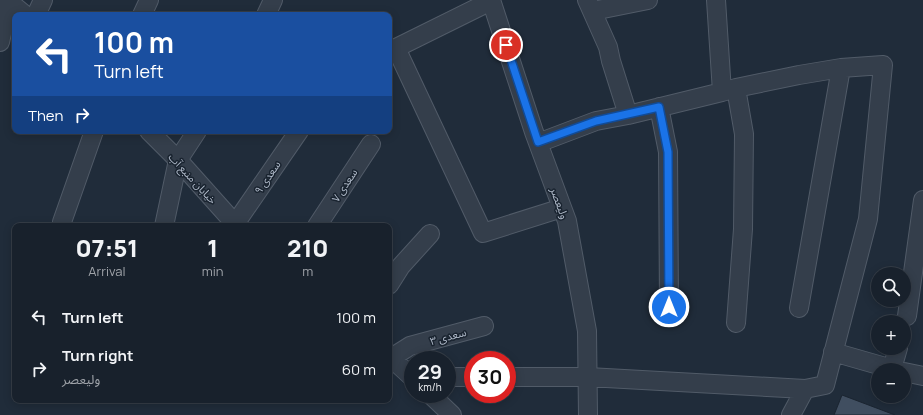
<!DOCTYPE html>
<meta charset="utf-8">
<style>
:root{--surface:#18212c;--page:#212934;--text:#f1f3f6;--muted:#9fa3a9;--line:#363e48}
body{margin:0;font-family:Manrope,"Noto Sans Arabic",sans-serif;background:var(--page);color:var(--text);height:100vh;display:flex;flex-direction:column;font-size:15px;white-space:nowrap}
*{box-sizing:border-box;margin:0}
p{font-size:13px;color:var(--muted)}
.icon{flex:none;width:22px;height:22px;fill:none;stroke:currentColor;stroke-width:2;stroke-linecap:round;stroke-linejoin:round}
.map{position:relative;flex:1;overflow:hidden}
.sheet{position:absolute;left:12px;top:223px;width:380px;height:180px;display:flex;flex-direction:column;background:var(--surface);border-radius:8px;box-shadow:0 2px 10px #0003,0 0 0 1px var(--line)}
.sheet>*{flex:none}
.guide{position:absolute;left:12px;top:12px;width:380px;height:122px;border-radius:8px;box-shadow:0 2px 10px #0003,0 0 0 1px var(--line);background:#1a4fa0;color:#fff;overflow:hidden}
.buttons{position:absolute;left:871px;top:267px;display:grid;gap:8px}
.buttons a{display:grid;place-items:center;width:40px;height:40px;border-radius:50%;background:var(--surface);box-shadow:0 2px 10px #0003,0 0 0 1px var(--line);font-size:20px}
.speed{position:absolute;left:404px;top:351px;display:flex;gap:8px;font-size:20px;font-weight:700;text-align:center}
.speed>*{display:grid;place-content:center;width:52px;height:52px;border-radius:50%;background:var(--surface);box-shadow:0 2px 10px #0003,0 0 0 1px var(--line);line-height:1}
.speed small{font-size:10px;font-weight:400}
.speed .limit{border:6px solid #d22;background:#fff;color:#111}
.pin{position:absolute;display:grid;place-items:center;width:34px;height:34px;color:#fff;margin:-17px;border:2px solid #fff;border-radius:50%;box-shadow:0 1px 4px #0007}
.me{position:absolute;width:44px;margin:-22px;rotate:0deg;stroke-linejoin:round;filter:drop-shadow(0 0 3px #0008)}
.turn{display:flex;align-items:center;gap:14px;height:84px;padding:0 16px;font-size:18px}
.turn .icon{width:52px;height:52px;stroke-width:2.5}
.turn b{display:block;font-size:28px;line-height:34px}
.then{display:flex;align-items:center;height:38px;padding:0 16px;background:#0003;gap:8px;font-size:15px}
.eta{display:flex;justify-content:space-evenly;align-items:center;height:68px;text-align:center}
.eta b{font-size:24px;font-weight:800;line-height:28px}
ul{padding:0;list-style:none}
li{display:flex;align-items:center;gap:12px;height:52px;padding:0 16px}
li div{flex:1}
li b{display:block;font-size:15px}
li em{font-style:normal}
.map>svg:first-child{display:block}
.building{fill:#404e60;stroke:#1b2531}
.lines{fill:none;stroke-linecap:round;stroke-linejoin:round}
.minor-casing{stroke:#515b68;stroke-width:20}
.minor{stroke:#343e4b;stroke-width:18}
.route-casing{stroke:#114b97;stroke-width:10}
.route{stroke:#1a73e8;stroke-width:7}
.labels{text-anchor:middle;dominant-baseline:central;stroke-width:3;stroke-linejoin:round;paint-order:stroke}
.street-label{font-size:11px;fill:#aeb8c7;stroke:#19232f}
</style>
<div class="map">
<svg width="923" height="415" viewBox="0 0 923 415">
<rect width="100%" height="100%" fill="#202c3a"/>
<path class="building" d="M842 395 895 415H834Z"/>
<g class="lines">
<defs>
<path id="minor" d="M7 0 25 15
M491 0 534 132 567 221 587 331 588 415
M587 0 608 47 611 61 628 115
M716 0 722 92
M491 1 396 48 483 233 562 208
M593 11 648 0
M36 15 43 0
M142 15 149 0
M266 15 273 0
M0 42 9 2
M736 88 744 134 743 229 736 323
M659 107 668 152 669 307
M149 131 178 160 237 226
M538 143 596 121 628 115 722 92 736 88 799 75 841 68
M62 222 94 131
M235 224 299 131
M164 226 178 160 197 131
M317 226 371 144
M389 285 401 266 430 234
M907 316 923 200
M833 352 896 370
M389 356 413 378
M391 358 410 346 484 326
M892 369 898 348
M904 372 923 376
M447 377H473
M507 377H588L805 389
M430 394 452 415
M791 415 805 389 825 385 868 219 883 65 841 68 799 308"/>
</defs>
<use href="#minor" class="minor-casing"/>
<use href="#minor" class="minor"/>
</g>
<g class="lines">
<defs>
<path id="route" d="M506 45 538 142 596 121 659 107 668 152 669 307"/>
</defs>
<use href="#route" class="route-casing"/>
<use href="#route" class="route"/>
</g>
<g class="labels">
<g class="street-label">
<text transform="translate(267 177) rotate(-56)">سعدی ۹</text>
<text transform="translate(193 178) rotate(47)">خیابان منبع آب</text>
<text transform="translate(344 185) rotate(-57)">سعدی ۷</text>
<text transform="translate(560 203) rotate(70)">ولیعصر</text>
<text transform="translate(448 336) rotate(-15)">سعدی ۳</text>
</g>
</g>
</svg>
<div class="buttons">
<a><svg class="icon" aria-label="search" viewBox="0 0 24 24"><circle cx="10" cy="10" r="6"/><path d="M15 15l6 6"/></svg></a>
<a>+</a>
<a>−</a>
</div>
<div class="speed"><div>29<small>km/h</small></div><div class="limit">30</div></div>
<div class="pin" style="left:506px;top:45px;background:#d93025"><svg class="icon" aria-label="arrive" viewBox="0 0 24 24"><path d="M6 21V4h12l-3 4 3 4H6"/></svg></div>
<svg class="me" style="left:669px;top:307px" viewBox="-20 -20 40 40"><circle r="17" fill="#1a73e8" stroke="#fff" stroke-width="3"/><path d="M0-11L8 9 0 5-8 9z" fill="#fff"/></svg>
<div class="guide">
<div class="turn"><svg class="icon" aria-label="left" viewBox="0 0 24 24"><path d="M17 20v-9H6M10 6l-5 5 5 5"/></svg><div><b>100 m</b>Turn left</div></div>
<div class="then">Then<svg class="icon" aria-label="right" viewBox="0 0 24 24"><path d="M7 20v-9h11M14 6l5 5-5 5"/></svg></div>
</div>
<section class="sheet">
<div class="eta">
<div><b>07:51</b><p>Arrival</p></div>
<div><b>1</b><p>min</p></div>
<div><b>210</b><p>m</p></div>
</div>
<ul>
<li><svg class="icon" aria-label="left" viewBox="0 0 24 24"><path d="M17 20v-9H6M10 6l-5 5 5 5"/></svg><div><b>Turn left</b></div><em>100 m</em></li>
<li><svg class="icon" aria-label="right" viewBox="0 0 24 24"><path d="M7 20v-9h11M14 6l5 5-5 5"/></svg><div><b>Turn right</b><p>ولیعصر</p></div><em>60 m</em></li>
</ul>
</section>
</div>
